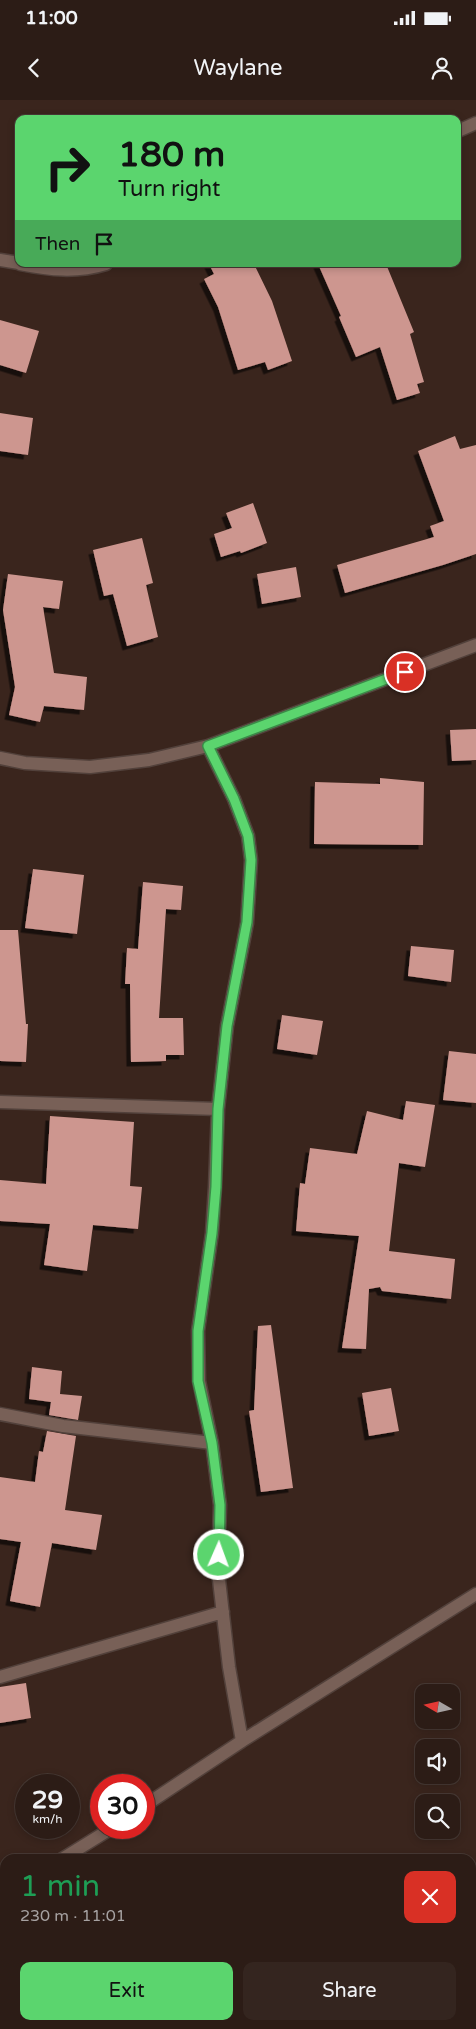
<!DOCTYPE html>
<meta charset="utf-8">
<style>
:root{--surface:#2c1c16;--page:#34251f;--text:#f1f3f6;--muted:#a6a1a1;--line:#483a35;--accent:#5bd56e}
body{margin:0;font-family:"Varela Round",sans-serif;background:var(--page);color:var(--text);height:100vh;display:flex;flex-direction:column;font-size:19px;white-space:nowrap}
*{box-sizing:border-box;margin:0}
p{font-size:16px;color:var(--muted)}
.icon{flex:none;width:28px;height:28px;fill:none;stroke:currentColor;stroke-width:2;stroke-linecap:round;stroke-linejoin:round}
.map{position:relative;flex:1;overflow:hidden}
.side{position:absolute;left:0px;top:1754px;width:476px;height:176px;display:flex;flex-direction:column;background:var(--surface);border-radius:15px 15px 0 0;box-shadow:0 2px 8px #0003,0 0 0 1px var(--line)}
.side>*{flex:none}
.top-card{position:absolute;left:15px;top:15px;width:446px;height:152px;border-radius:10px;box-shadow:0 2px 8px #0003,0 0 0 1px var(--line);background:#5bd56e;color:#111;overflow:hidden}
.needle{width:32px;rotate:279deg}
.tools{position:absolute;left:415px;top:1584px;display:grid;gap:10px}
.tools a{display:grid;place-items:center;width:45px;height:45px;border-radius:10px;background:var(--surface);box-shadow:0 2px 8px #0003,0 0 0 1px var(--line);font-size:25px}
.speed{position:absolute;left:15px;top:1674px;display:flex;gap:10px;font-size:25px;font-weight:700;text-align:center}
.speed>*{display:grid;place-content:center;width:65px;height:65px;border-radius:50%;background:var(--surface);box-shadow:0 2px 8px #0003,0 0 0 1px var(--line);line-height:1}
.speed small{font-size:12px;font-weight:400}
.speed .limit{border:8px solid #d22;background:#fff;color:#111}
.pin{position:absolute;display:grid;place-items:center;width:42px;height:42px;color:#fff;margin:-21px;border:2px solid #fff;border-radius:50%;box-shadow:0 1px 5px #0007}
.me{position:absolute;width:55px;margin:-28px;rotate:2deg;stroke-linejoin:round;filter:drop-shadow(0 0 4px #0008)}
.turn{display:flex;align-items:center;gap:18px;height:105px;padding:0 20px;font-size:22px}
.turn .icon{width:65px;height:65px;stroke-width:2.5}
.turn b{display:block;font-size:35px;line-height:42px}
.then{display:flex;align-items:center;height:48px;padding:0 20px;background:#0003;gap:10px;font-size:19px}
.round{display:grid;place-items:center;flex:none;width:52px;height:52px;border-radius:10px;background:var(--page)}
.summary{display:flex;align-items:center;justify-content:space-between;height:85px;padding:0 20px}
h1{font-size:30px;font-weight:600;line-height:38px;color:#1e9e55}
.button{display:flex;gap:10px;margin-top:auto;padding:10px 20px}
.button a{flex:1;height:58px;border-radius:10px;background:var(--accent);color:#111;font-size:20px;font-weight:600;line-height:58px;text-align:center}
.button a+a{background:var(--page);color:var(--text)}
.status{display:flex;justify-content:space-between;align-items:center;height:35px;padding:0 25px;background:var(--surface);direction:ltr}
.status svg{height:14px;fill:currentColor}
header{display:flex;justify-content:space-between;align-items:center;height:65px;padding:0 20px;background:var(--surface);font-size:22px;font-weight:600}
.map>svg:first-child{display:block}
.building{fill:#cd968f;filter:url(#shadow)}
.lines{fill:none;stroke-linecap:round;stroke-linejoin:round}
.minor-casing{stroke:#52413b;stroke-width:15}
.minor{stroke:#786057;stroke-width:12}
.route-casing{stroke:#3b8a48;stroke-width:12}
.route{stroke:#5bd56e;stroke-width:9}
</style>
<div class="status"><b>11:00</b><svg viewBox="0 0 49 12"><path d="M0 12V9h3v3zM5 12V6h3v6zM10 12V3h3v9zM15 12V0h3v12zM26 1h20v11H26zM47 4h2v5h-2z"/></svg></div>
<header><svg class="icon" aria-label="back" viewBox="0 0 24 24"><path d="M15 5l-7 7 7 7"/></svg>Waylane<svg class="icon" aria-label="person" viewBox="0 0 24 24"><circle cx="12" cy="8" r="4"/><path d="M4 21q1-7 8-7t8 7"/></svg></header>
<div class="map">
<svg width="476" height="1929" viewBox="0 0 476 1929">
<defs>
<filter id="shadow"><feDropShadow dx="-4.5" dy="4.5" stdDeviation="0" flood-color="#0009"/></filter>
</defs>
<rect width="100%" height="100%" fill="#3a251d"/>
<path class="building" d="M209 164H254L272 201 292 261 268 270 265 262 238 270 218 207 204 179 214 174Z
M318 164H386L414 232 410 234 424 282 417 284 420 293 397 300 380 247 356 257 339 217 341 216Z
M0 220 39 231 26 273 0 265Z
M0 313 33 318 28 355 0 351Z
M455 336 460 349 476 345V454L443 465 345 493 337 465 434 437 430 426 444 421 418 351Z
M253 403 267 443 241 453 240 451 221 457 214 434 232 428 226 413Z
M142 438 153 483 146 485 158 537 127 546 113 494 104 496 93 450Z
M296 467 301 497 262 504 257 474Z
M8 474 63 481 59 509 43 507 54 573 87 577 84 610 44 606 40 622 9 615 15 587 3 510Z
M476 629V660L452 661 450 630Z
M380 678 424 682 423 745 314 744 315 682 380 684Z
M33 769 84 775 77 834 25 828Z
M143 782 183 786 181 810 166 809 159 918H183L184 955H166V961L131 962 130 884H125L127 848 138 849Z
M0 830H18L26 924H28L26 962 0 961Z
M411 846 454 850 451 882 408 876Z
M282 915 323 921 317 955 277 949Z
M449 951 476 954V1003L443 1000Z
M406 1001 435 1005 425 1067 399 1063 389 1151 455 1159 451 1199 382 1191 380 1187 369 1189 366 1249 342 1248 359 1136 296 1131 300 1083 305 1084 310 1048 357 1054 367 1011 403 1020Z
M50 1016 134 1022 130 1086 142 1087 138 1129 93 1125 87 1171 44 1165 50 1124 0 1121V1080L46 1084Z
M271 1225 293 1388 261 1392 249 1311 254 1310 258 1226Z
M32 1267 62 1271 60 1294 82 1296 78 1320 49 1315 51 1302 29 1299Z
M391 1288 399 1331 369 1336 362 1293Z
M47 1331 76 1336 65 1410 102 1415 96 1450 52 1443 40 1507 10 1501 21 1442 0 1439V1377L35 1382 39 1351 43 1352Z
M26 1583 31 1618 0 1623V1587Z"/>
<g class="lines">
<defs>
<path id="minor" d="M458 31 476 23
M0 160 19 163
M20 164C50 170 76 173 106 164
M208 646 234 699 248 736 251 760 247 823 227 926 218 1009 215 1087 212 1133 198 1231 199 1281 212 1343 220 1405 218 1471 229 1567 242 1641
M0 658 25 663 90 667 149 660 208 646 476 545
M0 1002 218 1009
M0 1314 63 1326 212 1343
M0 1577 223 1512
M144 1706 242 1641 476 1494
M62 1759 112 1728
M0 1797 5 1794"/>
</defs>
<use href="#minor" class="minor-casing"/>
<use href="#minor" class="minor"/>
</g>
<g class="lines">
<defs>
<path id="route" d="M219 1455 220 1405 212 1343 198 1281V1231L212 1133 216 1087 218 1009 227 926 247 822 251 760 248 736 234 699 208 646 405 572"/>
</defs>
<use href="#route" class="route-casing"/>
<use href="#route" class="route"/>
</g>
</svg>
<div class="tools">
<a><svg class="needle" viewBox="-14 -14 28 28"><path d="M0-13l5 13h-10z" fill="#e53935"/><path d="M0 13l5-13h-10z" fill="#a6a1a1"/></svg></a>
<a><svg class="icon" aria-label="sound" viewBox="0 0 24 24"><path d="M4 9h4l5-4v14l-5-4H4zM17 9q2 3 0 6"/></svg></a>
<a><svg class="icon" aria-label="search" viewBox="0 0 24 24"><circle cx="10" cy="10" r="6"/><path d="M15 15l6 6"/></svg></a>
</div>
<div class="speed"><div>29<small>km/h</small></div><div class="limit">30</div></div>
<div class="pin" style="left:405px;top:572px;background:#d93025"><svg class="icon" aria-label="arrive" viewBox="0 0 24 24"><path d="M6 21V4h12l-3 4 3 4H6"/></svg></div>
<svg class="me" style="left:219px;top:1455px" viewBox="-20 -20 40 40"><circle r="17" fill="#5bd56e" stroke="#fff" stroke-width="3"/><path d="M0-11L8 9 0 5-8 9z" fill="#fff"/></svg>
<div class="top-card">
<div class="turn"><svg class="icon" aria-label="right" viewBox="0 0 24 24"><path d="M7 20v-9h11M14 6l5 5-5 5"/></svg><div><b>180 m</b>Turn right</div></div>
<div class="then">Then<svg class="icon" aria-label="arrive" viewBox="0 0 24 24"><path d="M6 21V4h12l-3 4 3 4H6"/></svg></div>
</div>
<section class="side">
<div class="summary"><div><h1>1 min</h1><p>230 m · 11:01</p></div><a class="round" style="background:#d93025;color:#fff"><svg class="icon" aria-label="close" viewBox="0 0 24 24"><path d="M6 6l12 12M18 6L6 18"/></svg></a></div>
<div class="button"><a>Exit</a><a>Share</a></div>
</section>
</div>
